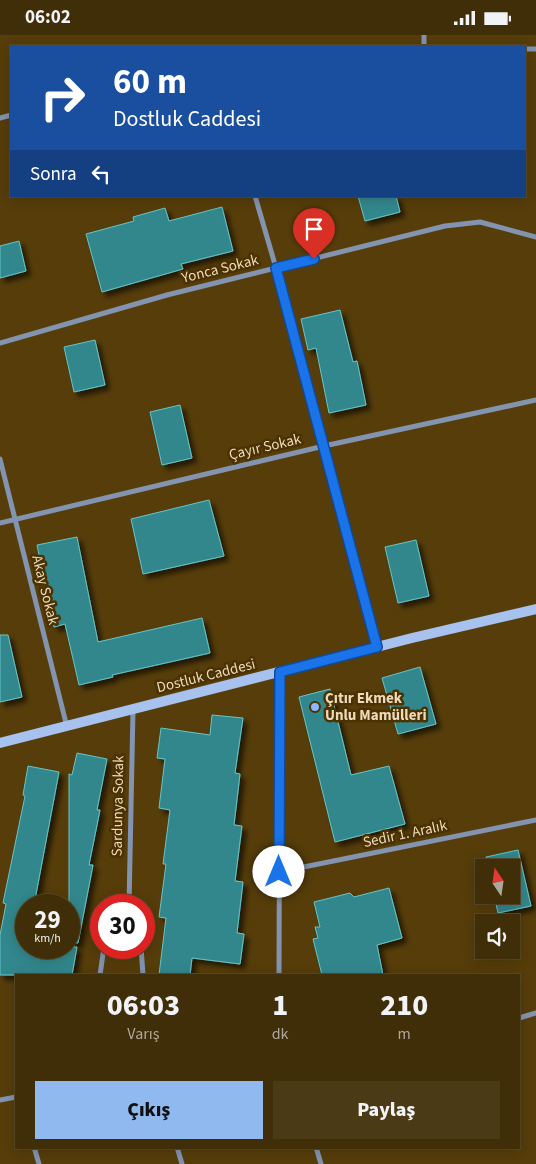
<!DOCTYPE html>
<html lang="tr">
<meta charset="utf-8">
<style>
:root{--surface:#402e08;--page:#4b3a16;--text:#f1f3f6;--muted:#aea89c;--line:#594a29;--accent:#90b9f0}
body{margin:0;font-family:"Source Sans 3",sans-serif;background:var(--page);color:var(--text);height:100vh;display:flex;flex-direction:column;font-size:19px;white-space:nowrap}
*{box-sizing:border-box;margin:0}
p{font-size:16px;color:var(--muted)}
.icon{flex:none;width:28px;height:28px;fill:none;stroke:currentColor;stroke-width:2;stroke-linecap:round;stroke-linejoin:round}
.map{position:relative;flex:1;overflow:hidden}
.sheet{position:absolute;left:15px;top:939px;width:505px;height:175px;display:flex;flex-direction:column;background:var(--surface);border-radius:0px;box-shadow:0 2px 12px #0003,0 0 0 1px var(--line)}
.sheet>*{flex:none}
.guide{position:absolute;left:10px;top:10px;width:516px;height:152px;border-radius:0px;box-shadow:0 2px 12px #0003,0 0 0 1px var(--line);background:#1a4fa0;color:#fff;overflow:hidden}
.needle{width:32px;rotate:347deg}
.tools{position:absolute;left:475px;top:824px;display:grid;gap:10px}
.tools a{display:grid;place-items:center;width:45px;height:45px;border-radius:0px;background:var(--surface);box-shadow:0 2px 12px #0003,0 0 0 1px var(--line);font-size:25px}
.speed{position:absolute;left:15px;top:859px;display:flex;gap:10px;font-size:25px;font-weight:700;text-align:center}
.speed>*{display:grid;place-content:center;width:65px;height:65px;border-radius:50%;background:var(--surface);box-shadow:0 2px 12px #0003,0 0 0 1px var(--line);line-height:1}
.speed small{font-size:12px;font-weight:400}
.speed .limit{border:8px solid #d22;background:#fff;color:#111}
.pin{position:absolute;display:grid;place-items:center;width:42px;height:42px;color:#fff;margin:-51px -21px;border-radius:50% 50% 50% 0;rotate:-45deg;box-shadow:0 0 5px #0007}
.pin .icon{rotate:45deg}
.me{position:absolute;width:55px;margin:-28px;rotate:0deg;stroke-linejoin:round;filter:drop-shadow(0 0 4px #0008)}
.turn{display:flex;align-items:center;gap:18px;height:105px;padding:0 20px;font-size:22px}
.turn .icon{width:65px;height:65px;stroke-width:2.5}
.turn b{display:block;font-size:35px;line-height:42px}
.then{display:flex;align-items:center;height:48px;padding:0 20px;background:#0003;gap:10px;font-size:19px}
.eta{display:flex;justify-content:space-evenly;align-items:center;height:85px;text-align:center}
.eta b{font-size:30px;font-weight:800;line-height:35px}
.action{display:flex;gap:10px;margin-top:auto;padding:10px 20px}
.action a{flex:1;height:58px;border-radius:0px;background:var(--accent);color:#111;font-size:20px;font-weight:800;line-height:58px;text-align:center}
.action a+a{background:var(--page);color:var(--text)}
.status{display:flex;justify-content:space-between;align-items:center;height:35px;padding:0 25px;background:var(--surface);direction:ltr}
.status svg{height:14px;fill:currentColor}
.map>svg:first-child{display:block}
.building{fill:#31878c;stroke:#66c5ca;filter:url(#shadow)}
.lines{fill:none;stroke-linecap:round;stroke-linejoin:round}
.street{stroke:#8394b0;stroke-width:5}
.secondary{stroke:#a7c2ee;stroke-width:10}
.route-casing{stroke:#114b97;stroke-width:12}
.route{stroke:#1a73e8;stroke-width:9}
.poi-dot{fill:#8eb8fd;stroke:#4b3200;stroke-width:2}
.labels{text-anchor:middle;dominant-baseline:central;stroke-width:5;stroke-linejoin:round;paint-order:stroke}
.street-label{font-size:15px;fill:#eddabc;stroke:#4b3200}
.poi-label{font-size:15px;font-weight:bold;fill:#eddabc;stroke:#4b3200;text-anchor:start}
</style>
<div class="status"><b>06:02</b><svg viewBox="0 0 49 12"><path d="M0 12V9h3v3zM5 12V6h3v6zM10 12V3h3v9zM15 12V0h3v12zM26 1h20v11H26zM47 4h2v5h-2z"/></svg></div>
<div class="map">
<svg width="536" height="1129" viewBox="0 0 536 1129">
<defs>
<filter id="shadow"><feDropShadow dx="4.5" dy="4.5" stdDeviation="2.5" flood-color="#0009"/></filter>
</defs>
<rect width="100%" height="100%" fill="#563d0a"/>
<path class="building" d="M358 161H396L400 177 365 186Z
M222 172 233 216 181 229 183 234 102 257 86 199 134 186 133 182 165 173 169 186Z
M19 206 26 236 0 243V211Z
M340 275 353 327 357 326 366 370 329 378 316 313 308 315 301 284Z
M95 305 105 350 74 357 64 312Z
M180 370 192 423 162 430 150 377Z
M209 465 224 521 143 539 131 484Z
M77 502 98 607 202 583 210 618 112 640 113 642 79 650 65 589 54 592 37 510Z
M416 505 429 561 398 568 385 512Z
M0 600H8L22 662 0 667Z
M420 632 436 689 398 699 382 643Z
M330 654 351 740 389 731 405 789 335 807 299 662Z
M212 680 243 683 235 738 240 739 234 790 242 791 235 846 243 847 237 898 244 899 240 929 192 923 190 940H159L166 883 159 882 166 829H163L170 775 159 773 165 724 157 723 161 693 210 700Z
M77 718 107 724 97 775H100L89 830H93L78 908 69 907V739L72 740Z
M28 731 59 737 34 870H26V912H77L72 940H0V900L6 869 3 868 25 761 23 760Z
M518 815 531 871 498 878 494 860H511V832H488L486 822Z
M389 853 402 903 377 910 383 940H322L313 904 318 903 315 892H320L314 867 350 858 354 862Z"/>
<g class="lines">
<path class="street" d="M424 0V11
M525 14H536
M0 83 11 80
M255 161 276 233 377 612
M0 308 167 260 445 191 480 187 536 202
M0 424 67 692
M0 488 324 411 536 365
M279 837 536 785
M129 870 133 675
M141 912 143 940
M100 940 104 912
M279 940 280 637
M519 983 536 978
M0 1065 16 1062
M34 1112 39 1129
M177 1112 182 1129
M316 1112 321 1129"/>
<path class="secondary" d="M0 708 412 603 536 574"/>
</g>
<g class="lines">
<defs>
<path id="route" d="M279 837 280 637 377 612 276 233 314 224"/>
</defs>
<use href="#route" class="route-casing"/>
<use href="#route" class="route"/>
</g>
<circle class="poi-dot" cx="315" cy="672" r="5"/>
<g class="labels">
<g class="street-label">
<text transform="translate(220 234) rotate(-14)">Yonca Sokak</text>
<text transform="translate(265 412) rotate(-13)">Çayır Sokak</text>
<text transform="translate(45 555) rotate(76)">Akay Sokak</text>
<text transform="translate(206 641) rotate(-14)">Dostluk Caddesi</text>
<text transform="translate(118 771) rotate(-89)">Sardunya Sokak</text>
<text transform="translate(405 799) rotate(-12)">Sedir 1. Aralık</text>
</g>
<g class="poi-label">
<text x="325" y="663">Çıtır Ekmek<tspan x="325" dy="17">Unlu Mamülleri</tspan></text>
</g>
</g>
</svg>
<div class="tools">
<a><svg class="needle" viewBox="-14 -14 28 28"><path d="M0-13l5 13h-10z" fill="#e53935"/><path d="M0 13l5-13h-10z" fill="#aea89c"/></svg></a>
<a><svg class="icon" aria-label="sound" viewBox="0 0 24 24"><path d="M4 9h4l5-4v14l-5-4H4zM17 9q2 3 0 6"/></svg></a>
</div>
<div class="speed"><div>29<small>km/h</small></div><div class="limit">30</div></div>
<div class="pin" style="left:314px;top:224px;background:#d93025"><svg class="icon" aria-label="arrive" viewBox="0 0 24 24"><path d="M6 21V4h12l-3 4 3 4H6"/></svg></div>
<svg class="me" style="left:279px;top:837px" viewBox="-20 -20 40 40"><circle r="19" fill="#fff"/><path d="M0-13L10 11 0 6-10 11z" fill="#1a73e8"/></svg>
<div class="guide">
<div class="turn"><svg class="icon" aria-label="right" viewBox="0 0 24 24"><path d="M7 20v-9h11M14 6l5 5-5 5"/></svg><div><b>60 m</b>Dostluk Caddesi</div></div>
<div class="then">Sonra<svg class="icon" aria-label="left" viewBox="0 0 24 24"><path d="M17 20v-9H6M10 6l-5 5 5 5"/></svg></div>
</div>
<section class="sheet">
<div class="eta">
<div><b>06:03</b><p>Varış</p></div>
<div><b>1</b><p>dk</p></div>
<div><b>210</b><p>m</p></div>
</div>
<div class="action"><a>Çıkış</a><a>Paylaş</a></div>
</section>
</div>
